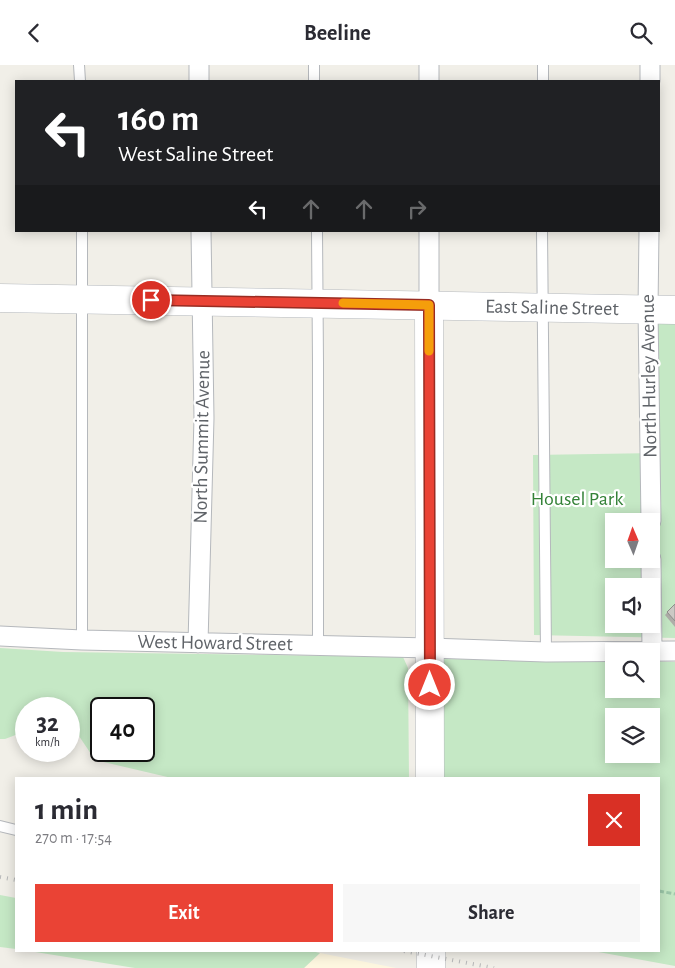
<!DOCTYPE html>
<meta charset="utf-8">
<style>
:root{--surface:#fff;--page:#f7f7f7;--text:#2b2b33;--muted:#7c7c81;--accent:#ea4335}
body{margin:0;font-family:"Alegreya Sans",sans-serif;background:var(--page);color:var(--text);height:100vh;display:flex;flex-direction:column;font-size:19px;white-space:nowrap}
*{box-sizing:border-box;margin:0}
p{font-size:16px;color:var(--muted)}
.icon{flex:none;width:28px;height:28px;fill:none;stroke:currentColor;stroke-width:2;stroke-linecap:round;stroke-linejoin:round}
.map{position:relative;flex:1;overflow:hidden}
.panel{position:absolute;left:15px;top:712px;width:645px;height:175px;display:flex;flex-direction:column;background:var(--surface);border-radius:0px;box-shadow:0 2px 12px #0003}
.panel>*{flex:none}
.hud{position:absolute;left:15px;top:15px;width:645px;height:152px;border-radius:0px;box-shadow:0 2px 12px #0003;background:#202124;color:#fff;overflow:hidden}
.needle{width:32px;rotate:358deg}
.fabs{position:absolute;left:605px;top:448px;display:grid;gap:10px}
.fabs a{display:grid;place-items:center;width:55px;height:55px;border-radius:0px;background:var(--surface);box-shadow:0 2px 12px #0003;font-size:25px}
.speed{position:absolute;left:15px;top:632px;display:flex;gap:10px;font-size:25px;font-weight:700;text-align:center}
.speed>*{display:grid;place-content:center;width:65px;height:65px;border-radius:50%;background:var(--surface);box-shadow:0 2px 12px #0003;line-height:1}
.speed small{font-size:12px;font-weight:400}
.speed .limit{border:2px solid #111;border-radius:8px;background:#fff;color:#111}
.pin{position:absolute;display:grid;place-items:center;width:42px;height:42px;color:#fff;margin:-21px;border:2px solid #fff;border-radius:50%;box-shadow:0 1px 5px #0007}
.me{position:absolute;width:55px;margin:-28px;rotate:0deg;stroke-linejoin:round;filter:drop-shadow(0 0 4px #0008)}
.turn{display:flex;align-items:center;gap:18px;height:105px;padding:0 20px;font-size:22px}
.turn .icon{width:65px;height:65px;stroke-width:2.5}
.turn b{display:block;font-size:35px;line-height:42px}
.lanes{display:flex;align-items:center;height:48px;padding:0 20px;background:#0003;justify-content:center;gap:25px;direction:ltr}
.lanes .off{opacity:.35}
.round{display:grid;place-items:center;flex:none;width:52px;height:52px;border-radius:0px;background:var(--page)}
.summary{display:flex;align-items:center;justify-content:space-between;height:85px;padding:0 20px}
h1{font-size:30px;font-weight:600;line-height:38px}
.primary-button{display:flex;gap:10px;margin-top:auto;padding:10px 20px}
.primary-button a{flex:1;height:58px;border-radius:0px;background:var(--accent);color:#fff;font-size:20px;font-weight:600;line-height:58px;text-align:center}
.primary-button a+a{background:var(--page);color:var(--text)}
header{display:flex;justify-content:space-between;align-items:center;height:65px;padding:0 20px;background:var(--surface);font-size:22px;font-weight:600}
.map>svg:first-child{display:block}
.commercial{fill:#fef7e0}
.green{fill:#c5e8c5;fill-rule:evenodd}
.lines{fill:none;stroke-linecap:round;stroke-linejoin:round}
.lane-casing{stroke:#b5b8bc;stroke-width:12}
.street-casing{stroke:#b5b8bc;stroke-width:21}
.secondary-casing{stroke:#b6babf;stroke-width:29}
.path{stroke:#9cc7a9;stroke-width:3;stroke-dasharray:5 2.5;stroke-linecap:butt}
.lane{stroke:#fff;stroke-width:10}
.street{stroke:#fff;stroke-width:19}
.secondary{stroke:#fff;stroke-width:28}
.rail{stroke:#b6b7b8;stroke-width:4;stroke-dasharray:1 6;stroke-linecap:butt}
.wall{fill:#afaea9}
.building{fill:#cccac5;stroke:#8f8d8a}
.route-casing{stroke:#982c22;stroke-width:12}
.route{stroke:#ea4335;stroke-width:9}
.slow{stroke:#f59e0b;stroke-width:9}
.labels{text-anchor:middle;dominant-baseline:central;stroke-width:4.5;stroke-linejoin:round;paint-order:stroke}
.street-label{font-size:20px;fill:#5f6368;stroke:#fff}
.park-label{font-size:20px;fill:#348238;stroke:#fff}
</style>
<header><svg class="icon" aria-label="back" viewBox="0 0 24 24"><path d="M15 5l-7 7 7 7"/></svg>Beeline<svg class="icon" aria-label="search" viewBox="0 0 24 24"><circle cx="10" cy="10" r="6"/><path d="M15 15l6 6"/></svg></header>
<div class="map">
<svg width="675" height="903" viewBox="0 0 675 903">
<rect width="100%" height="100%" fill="#f1efe8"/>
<path class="commercial" d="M320 888 396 903H304Z"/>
<path class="green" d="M659 253H675V573L534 570 533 390 657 388 656 261ZM614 456H651V494H614ZM614 521H651V559H614Z
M0 583 63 587 403 592 408 603 409 714H176L95 695 75 665 69 664V644H26V666L5 674H0ZM101 644H144V686H101Z
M439 594 614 596V624H651V596L675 597V901L593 886H659V714H441ZM614 651H651V689H614Z
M0 830 16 833V884L0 882Z
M29 886H311L320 888 304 903H135Z"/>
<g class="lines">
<defs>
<path id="lane" d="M79 0 80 16
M314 0V16
M543 16V0
M317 166 318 297V581
M542 166 546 587
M82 575V166
M0 761 16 765"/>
<path id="street" d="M199 0V16
M429 0V16
M650 16V0
M429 166V240
M649 166 648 244 651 456
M651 494 652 586
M0 571 82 575 430 583 546 587 675 586
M198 578 204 353 201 166"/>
<g id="secondary">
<path id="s1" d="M0 233 675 245"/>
<path d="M429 240 430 714"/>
<path d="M431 886V903"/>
</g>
</defs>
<use href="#lane" class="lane-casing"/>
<use href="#street" class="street-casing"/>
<use href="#secondary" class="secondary-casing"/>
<path class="path" d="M659 826 675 829"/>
<use href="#lane" class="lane"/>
<use href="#street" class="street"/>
<use href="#secondary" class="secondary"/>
<path class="rail" d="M0 812 16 815
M404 886 494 903"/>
</g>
<path class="wall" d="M675 539V562L665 550Z"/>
<path class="building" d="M675 539V556L667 547Z"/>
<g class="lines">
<defs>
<path id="route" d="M151 235 429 240 430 620"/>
</defs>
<use href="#route" class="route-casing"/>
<use href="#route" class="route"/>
<path class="slow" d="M343 238 429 240V286"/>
</g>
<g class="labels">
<g class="street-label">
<text stroke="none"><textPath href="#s1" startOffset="552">East Saline Street</textPath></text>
<text transform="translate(649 311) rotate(-91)">North Hurley Avenue</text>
<text transform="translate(202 372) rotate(-89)">North Summit Avenue</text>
<text transform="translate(215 578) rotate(1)">West Howard Street</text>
</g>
<g class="park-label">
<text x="577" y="434">Housel Park</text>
</g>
</g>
</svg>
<div class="fabs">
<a><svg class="needle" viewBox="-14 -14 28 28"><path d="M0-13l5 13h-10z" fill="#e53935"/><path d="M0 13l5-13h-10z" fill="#7c7c81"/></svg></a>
<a><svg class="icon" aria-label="sound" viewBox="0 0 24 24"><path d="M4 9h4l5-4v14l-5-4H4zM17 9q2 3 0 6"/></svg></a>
<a><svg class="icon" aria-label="search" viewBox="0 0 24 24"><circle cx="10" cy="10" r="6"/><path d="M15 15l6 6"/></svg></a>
<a><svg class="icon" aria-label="layers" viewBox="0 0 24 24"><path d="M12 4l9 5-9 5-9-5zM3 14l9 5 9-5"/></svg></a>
</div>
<div class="speed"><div>32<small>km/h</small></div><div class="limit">40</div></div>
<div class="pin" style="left:151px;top:235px;background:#d93025"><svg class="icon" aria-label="arrive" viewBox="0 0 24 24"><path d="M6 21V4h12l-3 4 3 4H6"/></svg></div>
<svg class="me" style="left:430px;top:620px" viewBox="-20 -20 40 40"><circle r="17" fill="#ea4335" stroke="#fff" stroke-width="3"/><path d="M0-11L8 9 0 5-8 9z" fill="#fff"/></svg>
<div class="hud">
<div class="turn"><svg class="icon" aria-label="left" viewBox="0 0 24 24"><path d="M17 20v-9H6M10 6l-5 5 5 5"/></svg><div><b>160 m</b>West Saline Street</div></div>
<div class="lanes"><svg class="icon" aria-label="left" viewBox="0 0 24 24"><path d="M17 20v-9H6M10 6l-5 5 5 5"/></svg><svg class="icon off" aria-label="ahead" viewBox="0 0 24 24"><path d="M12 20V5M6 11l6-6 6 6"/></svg><svg class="icon off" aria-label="ahead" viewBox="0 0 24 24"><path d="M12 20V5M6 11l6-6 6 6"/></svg><svg class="icon off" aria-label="right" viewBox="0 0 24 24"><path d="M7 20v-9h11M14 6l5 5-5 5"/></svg></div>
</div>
<section class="panel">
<div class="summary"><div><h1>1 min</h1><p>270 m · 17:54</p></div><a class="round" style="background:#d93025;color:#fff"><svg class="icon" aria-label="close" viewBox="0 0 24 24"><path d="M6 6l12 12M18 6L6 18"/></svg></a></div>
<div class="primary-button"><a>Exit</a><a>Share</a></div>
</section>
</div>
